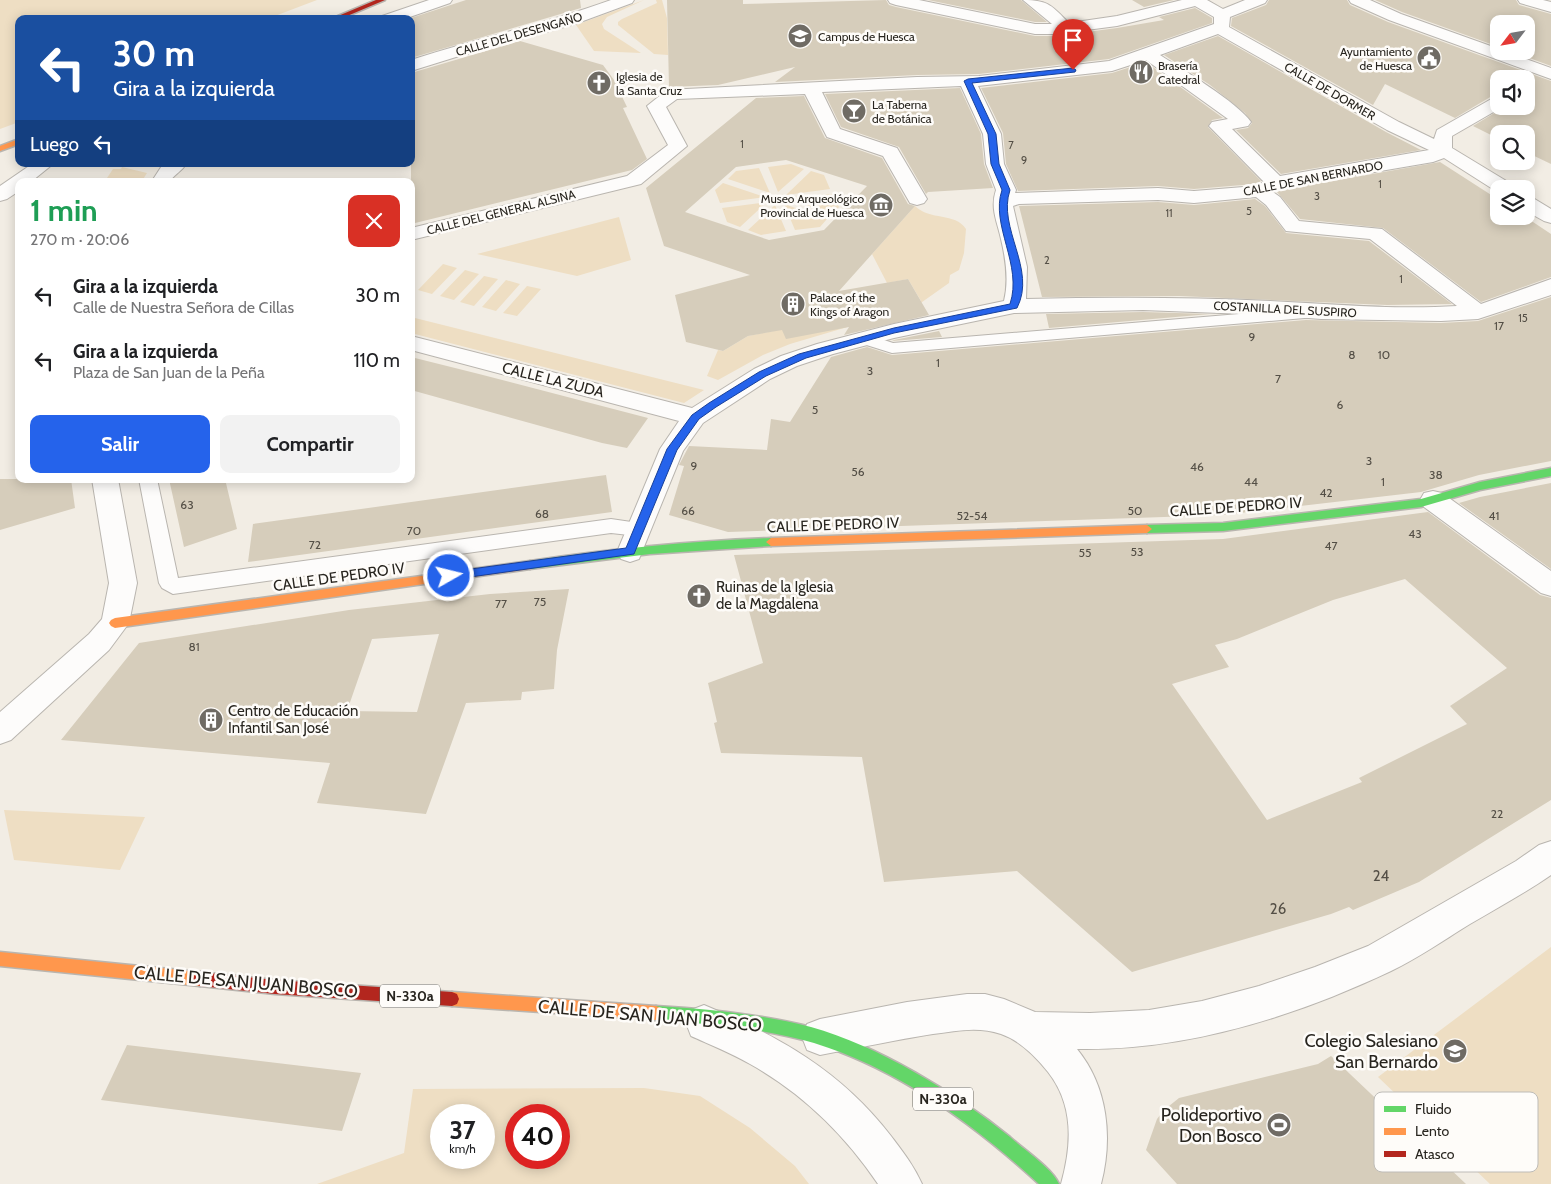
<!DOCTYPE html>
<html lang="es">
<meta charset="utf-8">
<style>
:root{--surface:#fff;--page:#f2f2f2;--text:#202124;--muted:#757577;--accent:#2563eb}
body{margin:0;font-family:Cabin,sans-serif;background:var(--page);color:var(--text);height:100vh;display:flex;flex-direction:column;font-size:19px;white-space:nowrap}
*{box-sizing:border-box;margin:0}
p{font-size:16px;color:var(--muted)}
.icon{flex:none;width:28px;height:28px;fill:none;stroke:currentColor;stroke-width:2;stroke-linecap:round;stroke-linejoin:round}
.map{position:relative;flex:1;overflow:hidden}
.sheet{position:absolute;left:15px;top:178px;width:400px;height:305px;display:flex;flex-direction:column;background:var(--surface);border-radius:10px;box-shadow:0 2px 12px #0003}
.sheet>*{flex:none}
.banner{position:absolute;left:15px;top:15px;width:400px;height:152px;border-radius:10px;box-shadow:0 2px 12px #0003;background:#1a4fa0;color:#fff;overflow:hidden}
.needle{width:32px;rotate:239deg}
.tools{position:absolute;left:1490px;top:15px;display:grid;gap:10px}
.tools a{display:grid;place-items:center;width:45px;height:45px;border-radius:10px;background:var(--surface);box-shadow:0 2px 12px #0003;font-size:25px}
.speed{position:absolute;left:430px;top:1104px;display:flex;gap:10px;font-size:25px;font-weight:700;text-align:center}
.speed>*{display:grid;place-content:center;width:65px;height:65px;border-radius:50%;background:var(--surface);box-shadow:0 2px 12px #0003;line-height:1}
.speed small{font-size:12px;font-weight:400}
.speed .limit{border:8px solid #d22;background:#fff;color:#111}
.pin{position:absolute;display:grid;place-items:center;width:42px;height:42px;color:#fff;margin:-51px -21px;border-radius:50% 50% 50% 0;rotate:-45deg;box-shadow:0 0 5px #0007}
.pin .icon{rotate:45deg}
.me{position:absolute;width:55px;margin:-28px;rotate:82deg;stroke-linejoin:round;filter:drop-shadow(0 0 4px #0008)}
.turn{display:flex;align-items:center;gap:18px;height:105px;padding:0 15px;font-size:22px}
.turn .icon{width:65px;height:65px;stroke-width:2.5}
.turn b{display:block;font-size:35px;line-height:42px}
.then{display:flex;align-items:center;height:48px;padding:0 15px;background:#0003;gap:10px;font-size:19px}
.round{display:grid;place-items:center;flex:none;width:52px;height:52px;border-radius:10px;background:var(--page)}
.summary{display:flex;align-items:center;justify-content:space-between;height:85px;padding:0 15px}
h1{font-size:30px;font-weight:700;line-height:38px;color:#1e9e55}
.cta{display:flex;gap:10px;margin-top:auto;padding:10px 15px}
.cta a{flex:1;height:58px;border-radius:10px;background:var(--accent);color:#fff;font-size:20px;font-weight:700;line-height:58px;text-align:center}
.cta a+a{background:var(--page);color:var(--text)}
ul{padding:0;list-style:none}
li{display:flex;align-items:center;gap:15px;height:65px;padding:0 15px}
li div{flex:1}
li b{display:block;font-size:19px}
li em{font-style:normal}
.map>svg:first-child{display:block}
.green{fill:#eedec3;fill-rule:evenodd}
.building{fill:#d6cdbb;fill-rule:evenodd}
.lines{fill:none;stroke-linecap:round;stroke-linejoin:round}
.lane-casing{stroke:#b9b5af;stroke-width:2}
.street-casing{stroke:#b9b5af;stroke-width:2}
.fast-casing{stroke:#b9b5af;stroke-width:3}
.slow-casing{stroke:#b9b5af;stroke-width:3}
.jam-casing{stroke:#b9b5af;stroke-width:3}
.lane{fill:#fdfcfb;fill-rule:evenodd}
.street{fill:#fdfcfb;fill-rule:evenodd}
.fast{fill:#63d668;fill-rule:evenodd}
.slow{fill:#ff974d;fill-rule:evenodd}
.jam{fill:#b3261e;fill-rule:evenodd}
.route{fill:#2563eb;stroke:#184099}
.labels{text-anchor:middle;dominant-baseline:central;stroke-width:5;stroke-linejoin:round;paint-order:stroke}
.far-number-label{font-size:11px;fill:#544f46}
.far-street-label{font-size:12px;fill:#28251f;stroke:#fefcf9}
.far-poi-label{font-size:12px;fill:#28251f;stroke:#fefcf9;text-anchor:start}
.number-label{font-size:12px;fill:#544f46}
.shield{fill:#fefcf9;stroke:#686660;stroke-width:1}
.shield-label{font-size:14px;font-weight:bold;fill:#28251f}
.street-label{font-size:15px;fill:#28251f;stroke:#fefcf9}
.poi-label{font-size:15px;fill:#28251f;stroke:#fefcf9;text-anchor:start}
.near-number-label{font-size:15px;fill:#544f46}
.near-street-label{font-size:18px;fill:#28251f;stroke:#fefcf9}
.near-poi-label{font-size:18px;fill:#28251f;stroke:#fefcf9;text-anchor:end}
.key{fill:#fefcf9;stroke:#bebcb8;stroke-width:1}
.key-label{font-size:14px;fill:#28251f}
</style>
<div class="map">
<svg width="1551" height="1184" viewBox="0 0 1551 1184">
<rect width="100%" height="100%" fill="#f2ede4"/>
<path class="green" d="M0 0H317L267 19H19V122L0 129Z
M644 0 607 17 602 24 604 29 641 53 594 51 576 25Z
M656 0H662L667 18 668 55 654 54 618 25V22L622 19 657 3Z
M791 164 804 169 778 192 768 167Z
M122 167 147 173 142 181H105L113 169H121Z
M759 168 770 193 728 179 736 171Z
M811 171 824 175 830 189 786 195Z
M723 183 765 197 720 203 715 190Z
M832 194 839 207 832 215 788 199Z
M767 202 740 227 727 222 722 208Z
M784 204 827 219 820 227 795 230Z
M775 205 786 231 761 235 748 230Z
M915 206C930 221 955 212 966 229L964 253 959 270 950 275 949 283 915 307 790 344 763 355 718 380 707 376 718 350 723 351 748 336 921 301 908 279 887 283 872 254Z
M619 217 631 260 577 276 477 254Z
M443 264 457 268 432 294 418 290Z
M465 270 479 274 454 300 440 296Z
M484 276 498 279 474 306 460 302Z
M506 280 520 284 496 311 482 307Z
M527 286 541 289 517 316 503 313Z
M411 317 704 390 684 403 411 333Z
M4 810 145 817 120 870 14 860Z
M1551 947V1184H1490L1378 1077Z
M644 1088 700 1096 750 1128 795 1166 809 1184H317L404 1153 413 1089ZM441 1115H484V1158H441ZM516 1115H559V1158H516Z"/>
<path class="building" d="M466 0H580L581 8 411 58V18Z
M667 0H743V4L886 0 889 5 896 7 1035 36H1056L1117 28 1164 20 1159 17 1195 8 1212 18V23L1109 59 979 74 917 75 775 82 795 67 718 85 669 87Z
M928 0H1021L1047 22H1035Z
M1132 0H1174L1144 7Z
M1269 0H1347L1350 5 1388 22 1551 81V164L1526 152V134H1499V139L1473 126 1506 106H1526V79H1499V95L1492 96 1455 118 1385 84 1373 105 1231 26 1232 18 1266 5Z
M1375 0H1516L1519 5 1551 14V66L1510 51H1526V24H1499V47L1402 12Z
M1218 36 1386 132 1421 150 1281 174 1236 130 1248 128 1252 123 1245 113 1210 85 1164 55Z
M520 41 603 65 614 80 627 107 623 108 647 159 632 170 411 224V73Z
M1146 62 1223 118 1212 120 1208 127 1261 181 1255 184 1194 189 1158 186 1018 191 1006 164 1003 133 981 88 1112 73Z
M960 88 981 134 984 164 993 188 928 192 926 194 899 147 841 127 825 94Z
M804 96 825 138 882 158 908 204 915 206 839 291 908 279 929 315 844 335 849 327 786 339 782 330 748 336 723 351 686 342 675 295 750 275 664 246 646 188 756 98ZM786 160 867 186 824 230 769 240 685 212 736 167Z
M1440 162 1499 200V216H1524L1551 234V277L1481 302 1383 228 1300 219 1277 192 1282 190Z
M1255 199 1265 206 1286 233 1369 241 1452 304 1387 305 1179 296 1042 297 1019 206 1158 202 1194 205Z
M1551 297V461L1479 475 1421 492 1223 515 728 532 669 515 684 466 679 465 689 446 767 450 771 419 790 422 831 357 867 347 892 355 1306 320 1441 323 1478 321Z
M1143 312 1210 314 1049 328 1046 314Z
M939 331 942 337 892 341 894 340Z
M411 357 479 374 648 418 627 448 602 443 411 390Z
M606 475 612 512 248 562 253 524Z
M0 479H71L75 508 0 530Z
M169 479H225L237 529 184 547Z
M1551 483V569L1459 503 1480 497Z
M1428 512 1540 595 1551 598V800L1419 882 1353 910 1349 907 1331 914 1132 972 1017 871 884 882 862 757 721 753 714 723 717 722 708 683 763 663 734 555 1223 539ZM1405 579 1507 668 1450 706 1467 724 1359 778 1362 782 1267 820 1172 684 1229 667 1215 645 1237 639 1333 600Z
M569 589 557 650 554 689 522 692 521 700 466 703 426 814 317 803 330 763 61 740 139 643 349 610 490 594ZM439 634 417 712 347 711 372 639Z
M127 1045 361 1073 342 1131 101 1100Z
M1331 1056 1466 1184H1177L1146 1150 1157 1119 1164 1110 1179 1098 1318 1064Z"/>
<g class="lines">
<defs>
<path id="lane" d="M1310 308 1316 309 1318 313 1316 317 892 353 857 342 855 338 857 334 863 333 893 343Z
M139 479H157L178 578 611 519 645 524 648 529 645 534 638 536 611 533 173 594 162 588 159 583Z"/>
<path id="street" d="M429 0H452L450 3 404 19H380L382 16Z
M611 0H634L632 3 575 24 456 57 411 71V60C478 38 546 24 611 0Z
M888 0H919L1035 24H1052L1023 0C1049 0 1052 6 1069 23L1117 16 1182 0H1207L1223 9 1245 0H1267L1265 3 1230 17 1229 27 1399 122 1434 139 1437 130 1493 98 1499 97V106H1504L1452 136V148L1513 185 1516 189H1499V193L1444 158 1433 162 1281 188 1273 192 1280 197 1299 221 1382 229 1481 304 1551 279V295L1478 319 1441 321 1321 319 1272 315 1143 310 1014 313 894 338 833 354 797 366 770 379 703 423 683 451 639 559 630 562 621 559 617 552 660 449 679 421 411 350V336L692 408 754 369 781 356 817 344 894 324 1004 301C1009 281 1006 260 1001 239 997 221 990 208 996 190L986 164 983 134 961 86 822 92 840 129 897 148 927 199 924 203 917 205 910 203 883 156 827 137 805 94 677 99 666 107 687 146 641 184 411 240V228L627 176 668 145 647 106 667 90 917 77 979 76 1109 61 1214 24V17L1195 6 1117 26 1056 34H1035L896 5 890 3ZM1218 34 1387 130 1429 150 1280 176 1232 129 1248 126 1251 122C1237 102 1183 70 1160 55ZM1146 60 1228 119 1212 122 1209 126 1264 182 1256 186 1194 191 1158 188 1015 193 1016 190 1004 164 1001 134 978 86 1112 71ZM1256 197 1266 205 1286 231 1370 239 1457 306C1395 310 1332 304 1270 301 1189 297 1108 297 1026 299L1027 267 1013 206 1019 204 1158 200 1194 203Z
M1349 0H1370L1401 14 1499 49V51H1504L1551 68V79L1389 20 1351 3Z
M1518 0H1543L1551 2V12L1520 3Z
M32 164H53L32 181H19V191L7 199 0 201V186Z
M163 164H186C182 171 176 173 170 181H152Z
M1526 196 1533 198 1551 209V223L1544 221 1526 211Z
M92 479H118L137 583 129 623 109 650 11 740 0 744V712L89 634 102 619 109 583Z
M1433 491 1442 493 1551 571V596L1541 593 1424 507 1420 500 1424 493Z
M1551 841V875C1525 893 1497 908 1470 924 1444 940 1418 958 1391 971 1294 1017 1185 1051 1077 1049 1108 1087 1113 1138 1101 1184H1061C1072 1145 1074 1105 1048 1072 1036 1057 1019 1040 1001 1034 978 1026 956 1031 933 1034 895 1040 858 1048 820 1055L807 1050 802 1037 807 1024 820 1019 907 1002 967 994H985L1004 999 1035 1012 1090 1013 1149 1010 1202 1001 1259 986 1315 967 1368 946 1516 861 1539 845Z
M704 1005C779 1036 841 1071 891 1136 903 1152 914 1166 922 1184H878C845 1135 802 1093 750 1064 731 1053 711 1045 691 1036L686 1023 691 1010Z"/>
<path id="fast" d="M1551 468V476L1480 490 1421 507 1223 531 1147 533 1142 529 1147 525 1223 523 1421 499 1480 482Z
M771 538 776 542 771 546 650 554 530 569 524 565 530 561C610 549 690 541 771 538Z
M656 1006C708 1009 760 1014 811 1027 877 1045 957 1094 1010 1137 1023 1149 1052 1168 1059 1184H1039C975 1125 899 1069 814 1043 764 1028 708 1024 656 1020L651 1018 649 1013 651 1008Z"/>
<path id="slow" d="M19 139V144L0 151V146Z
M1147 525 1152 529 1147 533 771 546 766 542 771 538Z
M530 561 536 565 530 569 115 628 111 626 109 623 111 620 115 618Z
M0 952 200 972 205 974 207 979 205 984 200 986 0 966Z
M452 992 656 1006 661 1008 663 1013 661 1018 656 1020 452 1006 447 1004 445 999 447 994Z"/>
<path id="jam" d="M376 0H385L340 19H331Z
M200 972 275 980 452 992 457 994 459 999 457 1004 452 1006 275 994 200 986 195 984 193 979 195 974Z"/>
</defs>
<use href="#lane" class="lane-casing"/>
<use href="#street" class="street-casing"/>
<use href="#fast" class="fast-casing"/>
<use href="#slow" class="slow-casing"/>
<use href="#jam" class="jam-casing"/>
<use href="#lane" class="lane"/>
<use href="#street" class="street"/>
<use href="#fast" class="fast"/>
<use href="#slow" class="slow"/>
<use href="#jam" class="jam"/>
</g>
<path class="route" d="M1073 68 1076 70 1075 72 972 83 996 134 999 164 1010 190C997 228 1037 269 1017 308L894 333 806 358 766 376 716 407 699 419 677 450 634 554 449 580 445 579 444 576 445 573 449 572 626 548 667 449 692 415 709 403 759 372 799 354 894 328 1010 304C1023 265 990 225 1002 190L991 164 988 134 964 81 968 79Z"/>
<defs>
<symbol id="university-disc" viewBox="-11 -11 22 22"><circle r="9.5" fill="#6f6b64" stroke="#fefcf9"/><path d="M0-5L7-2L0 1L-7-2ZM-4 1L0 2.5L4 1V4Q0 6-4 4Z" fill="#fff"/></symbol>
<symbol id="civic-disc" viewBox="-11 -11 22 22"><circle r="9.5" fill="#6f6b64" stroke="#fefcf9"/><path d="M-.6-6.5H3V-4.5H.6V-3L4-1V1h2V6H-6V1h2V-1L-.6-3ZM-1.2 2.5V6h2.4V2.5Z" fill="#fff"/></symbol>
<symbol id="restaurant-disc" viewBox="-11 -11 22 22"><circle r="9.5" fill="#6f6b64" stroke="#fefcf9"/><path d="M-5-6h1v4h1v-4h1v4h1v-4h1v5L-1.5 .5V6h-2V.5L-5-1ZM5-6V6H3V1.5H1.5Q1.5-4 5-6Z" fill="#fff"/></symbol>
<symbol id="church-disc" viewBox="-11 -11 22 22"><circle r="9.5" fill="#6f6b64" stroke="#fefcf9"/><path d="M-1.2-6h2.4v3.5h3.3v2.4h-3.3V6h-2.4V-.1h-3.3v-2.4h3.3Z" fill="#fff"/></symbol>
<symbol id="bar-disc" viewBox="-11 -11 22 22"><circle r="9.5" fill="#6f6b64" stroke="#fefcf9"/><path d="M-6-5H6L.8 .8V4.5H3.5V6h-7V4.5H-.8V.8Z" fill="#fff"/></symbol>
<symbol id="museum-disc" viewBox="-11 -11 22 22"><circle r="9.5" fill="#6f6b64" stroke="#fefcf9"/><path d="M0-6L6-3V-2H-6V-3ZM-5-1h2V3h-2ZM-1-1h2V3h-2ZM3-1h2V3H3ZM-6 4H6V6H-6Z" fill="#fff"/></symbol>
<symbol id="building-disc" viewBox="-11 -11 22 22"><circle r="9.5" fill="#6f6b64" stroke="#fefcf9"/><path d="M-4-6H4V6H1V3H-1V6H-4ZM-2.5-4.3h1.7v1.8h-1.7ZM.8-4.3h1.7v1.8H.8ZM-2.5-1h1.7V.8h-1.7ZM.8-1h1.7V.8H.8Z" fill="#fff"/></symbol>
<symbol id="school-disc" viewBox="-11 -11 22 22"><circle r="9.5" fill="#6f6b64" stroke="#fefcf9"/><path d="M0-5L7-2L0 1L-7-2ZM-4 1L0 2.5L4 1V4Q0 6-4 4Z" fill="#fff"/></symbol>
<symbol id="stadium-disc" viewBox="-11 -11 22 22"><circle r="9.5" fill="#6f6b64" stroke="#fefcf9"/><path d="M0-5a6.5 5 0 1 0 0 10a6.5 5 0 1 0 0-10ZM-3.5-1.8h7v3.6h-7Z" fill="#fff"/></symbol>
</defs>
<g fill-rule="evenodd">
<use href="#university-disc" x="786" y="22" width="28" height="28"/>
<use href="#civic-disc" x="1415" y="44" width="28" height="28"/>
<use href="#restaurant-disc" x="1127" y="58" width="28" height="28"/>
<use href="#church-disc" x="585" y="69" width="28" height="28"/>
<use href="#bar-disc" x="840" y="97" width="28" height="28"/>
<use href="#museum-disc" x="867" y="191" width="28" height="28"/>
<use href="#building-disc" x="779" y="290" width="28" height="28"/>
<use href="#church-disc" x="685" y="582" width="28" height="28"/>
<use href="#building-disc" x="197" y="706" width="28" height="28"/>
<use href="#school-disc" x="1441" y="1037" width="28" height="28"/>
<use href="#stadium-disc" x="1265" y="1111" width="28" height="28"/>
</g>
<g class="labels">
<g class="far-number-label">
<text x="742" y="144">1</text>
<text x="1011" y="145">7</text>
<text x="1024" y="160">9</text>
<text x="1380" y="184">1</text>
<text x="1317" y="196">3</text>
<text x="1249" y="211">5</text>
<text x="1169" y="213">11</text>
<text x="1047" y="260">2</text>
<text x="1401" y="279">1</text>
<text x="1523" y="318">15</text>
</g>
<g class="far-street-label">
<text transform="translate(519 34) rotate(-16)">CALLE DEL DESENGAÑO</text>
<text transform="translate(1330 91) rotate(30)">CALLE DE DORMER</text>
<text transform="translate(1313 178) rotate(-11)">CALLE DE SAN BERNARDO</text>
<text transform="translate(501 212) rotate(-14)">CALLE DEL GENERAL ALSINA</text>
<text transform="translate(1285 309) rotate(3)">COSTANILLA DEL SUSPIRO</text>
</g>
<g class="far-poi-label">
<text x="818" y="36">Campus de Huesca</text>
<text x="1412" y="51" text-anchor="end">Ayuntamiento<tspan x="1412" dy="14">de Huesca</tspan></text>
<text x="1158" y="65">Brasería<tspan x="1158" dy="14">Catedral</tspan></text>
<text x="616" y="76">Iglesia de<tspan x="616" dy="14">la Santa Cruz</tspan></text>
<text x="872" y="104">La Taberna<tspan x="872" dy="14">de Botánica</tspan></text>
<text x="864" y="198" text-anchor="end">Museo Arqueológico<tspan x="864" dy="14">Provincial de Huesca</tspan></text>
<text x="810" y="297">Palace of the<tspan x="810" dy="14">Kings of Aragon</tspan></text>
</g>
<g class="number-label">
<text x="1499" y="325">17</text>
<text x="1252" y="336">9</text>
<text x="1352" y="354">8</text>
<text x="1384" y="354">10</text>
<text x="938" y="362">1</text>
<text x="870" y="370">3</text>
<text x="1278" y="378">7</text>
<text x="1340" y="404">6</text>
<text x="815" y="409">5</text>
<text x="1369" y="460">3</text>
<text x="694" y="465">9</text>
<text x="1197" y="466">46</text>
<text x="858" y="471">56</text>
<text x="1436" y="474">38</text>
<text x="1251" y="481">44</text>
<text x="1383" y="481">1</text>
<text x="1326" y="492">42</text>
<text x="187" y="504">63</text>
<text x="688" y="510">66</text>
<text x="1135" y="510">50</text>
<text x="542" y="513">68</text>
<text x="972" y="515">52-54</text>
<text x="1494" y="515">41</text>
<text x="414" y="530">70</text>
<text x="1415" y="533">43</text>
<text x="315" y="544">72</text>
<text x="1331" y="545">47</text>
<text x="1137" y="551">53</text>
<text x="1085" y="552">55</text>
<text x="540" y="601">75</text>
<text x="501" y="603">77</text>
<text x="194" y="646">81</text>
<text x="1497" y="813">22</text>
</g>
<g class="shield">
<rect x="380" y="984.5" width="60" height="23" rx="4"/>
<rect x="913" y="1087.5" width="60" height="23" rx="4"/>
</g>
<g class="shield-label">
<text x="410" y="996">N-330a</text>
<text x="943" y="1099">N-330a</text>
</g>
<g class="street-label">
<text transform="translate(553 380) rotate(14)">CALLE LA ZUDA</text>
<text transform="translate(1236 507) rotate(-4)">CALLE DE PEDRO IV</text>
<text transform="translate(833 525) rotate(-2)">CALLE DE PEDRO IV</text>
<text transform="translate(339 577) rotate(-8)">CALLE DE PEDRO IV</text>
</g>
<g class="poi-label">
<text x="716" y="587">Ruinas de la Iglesia<tspan x="716" dy="17">de la Magdalena</tspan></text>
<text x="228" y="711">Centro de Educación<tspan x="228" dy="17">Infantil San José</tspan></text>
</g>
<g class="near-number-label">
<text x="1381" y="876">24</text>
<text x="1278" y="909">26</text>
</g>
<g class="near-street-label">
<text transform="translate(246 982) rotate(5)">CALLE DE SAN JUAN BOSCO</text>
<text transform="translate(650 1016) rotate(5)">CALLE DE SAN JUAN BOSCO</text>
</g>
<g class="near-poi-label">
<text x="1438" y="1041">Colegio Salesiano<tspan x="1438" dy="21">San Bernardo</tspan></text>
<text x="1262" y="1115">Polideportivo<tspan x="1262" dy="21">Don Bosco</tspan></text>
</g>
</g>
<rect x="1374" y="1092" width="164" height="80" rx="8" class="key"/>
<rect x="1384" y="1106" width="22" height="6" fill="#63d668"/>
<rect x="1384" y="1128" width="22" height="7" fill="#ff974d"/>
<rect x="1384" y="1151" width="22" height="6" fill="#b3261e"/>
<g class="key-label">
<text x="1415" y="1114">Fluido</text>
<text x="1415" y="1136">Lento</text>
<text x="1415" y="1159">Atasco</text>
</g>
</svg>
<div class="tools">
<a><svg class="needle" viewBox="-14 -14 28 28"><path d="M0-13l5 13h-10z" fill="#e53935"/><path d="M0 13l5-13h-10z" fill="#757577"/></svg></a>
<a><svg class="icon" aria-label="sound" viewBox="0 0 24 24"><path d="M4 9h4l5-4v14l-5-4H4zM17 9q2 3 0 6"/></svg></a>
<a><svg class="icon" aria-label="search" viewBox="0 0 24 24"><circle cx="10" cy="10" r="6"/><path d="M15 15l6 6"/></svg></a>
<a><svg class="icon" aria-label="layers" viewBox="0 0 24 24"><path d="M12 4l9 5-9 5-9-5zM3 14l9 5 9-5"/></svg></a>
</div>
<div class="speed"><div>37<small>km/h</small></div><div class="limit">40</div></div>
<div class="pin" style="left:1073px;top:70px;background:#d93025"><svg class="icon" aria-label="arrive" viewBox="0 0 24 24"><path d="M6 21V4h12l-3 4 3 4H6"/></svg></div>
<svg class="me" style="left:449px;top:576px" viewBox="-20 -20 40 40"><circle r="17" fill="#2563eb" stroke="#fff" stroke-width="3"/><path d="M0-11L8 9 0 5-8 9z" fill="#fff"/></svg>
<div class="banner">
<div class="turn"><svg class="icon" aria-label="left" viewBox="0 0 24 24"><path d="M17 20v-9H6M10 6l-5 5 5 5"/></svg><div><b>30 m</b>Gira a la izquierda</div></div>
<div class="then">Luego<svg class="icon" aria-label="left" viewBox="0 0 24 24"><path d="M17 20v-9H6M10 6l-5 5 5 5"/></svg></div>
</div>
<section class="sheet">
<div class="summary"><div><h1>1 min</h1><p>270 m · 20:06</p></div><a class="round" style="background:#d93025;color:#fff"><svg class="icon" aria-label="close" viewBox="0 0 24 24"><path d="M6 6l12 12M18 6L6 18"/></svg></a></div>
<ul>
<li><svg class="icon" aria-label="left" viewBox="0 0 24 24"><path d="M17 20v-9H6M10 6l-5 5 5 5"/></svg><div><b>Gira a la izquierda</b><p>Calle de Nuestra Señora de Cillas</p></div><em>30 m</em></li>
<li><svg class="icon" aria-label="left" viewBox="0 0 24 24"><path d="M17 20v-9H6M10 6l-5 5 5 5"/></svg><div><b>Gira a la izquierda</b><p>Plaza de San Juan de la Peña</p></div><em>110 m</em></li>
</ul>
<div class="cta"><a>Salir</a><a>Compartir</a></div>
</section>
</div>
